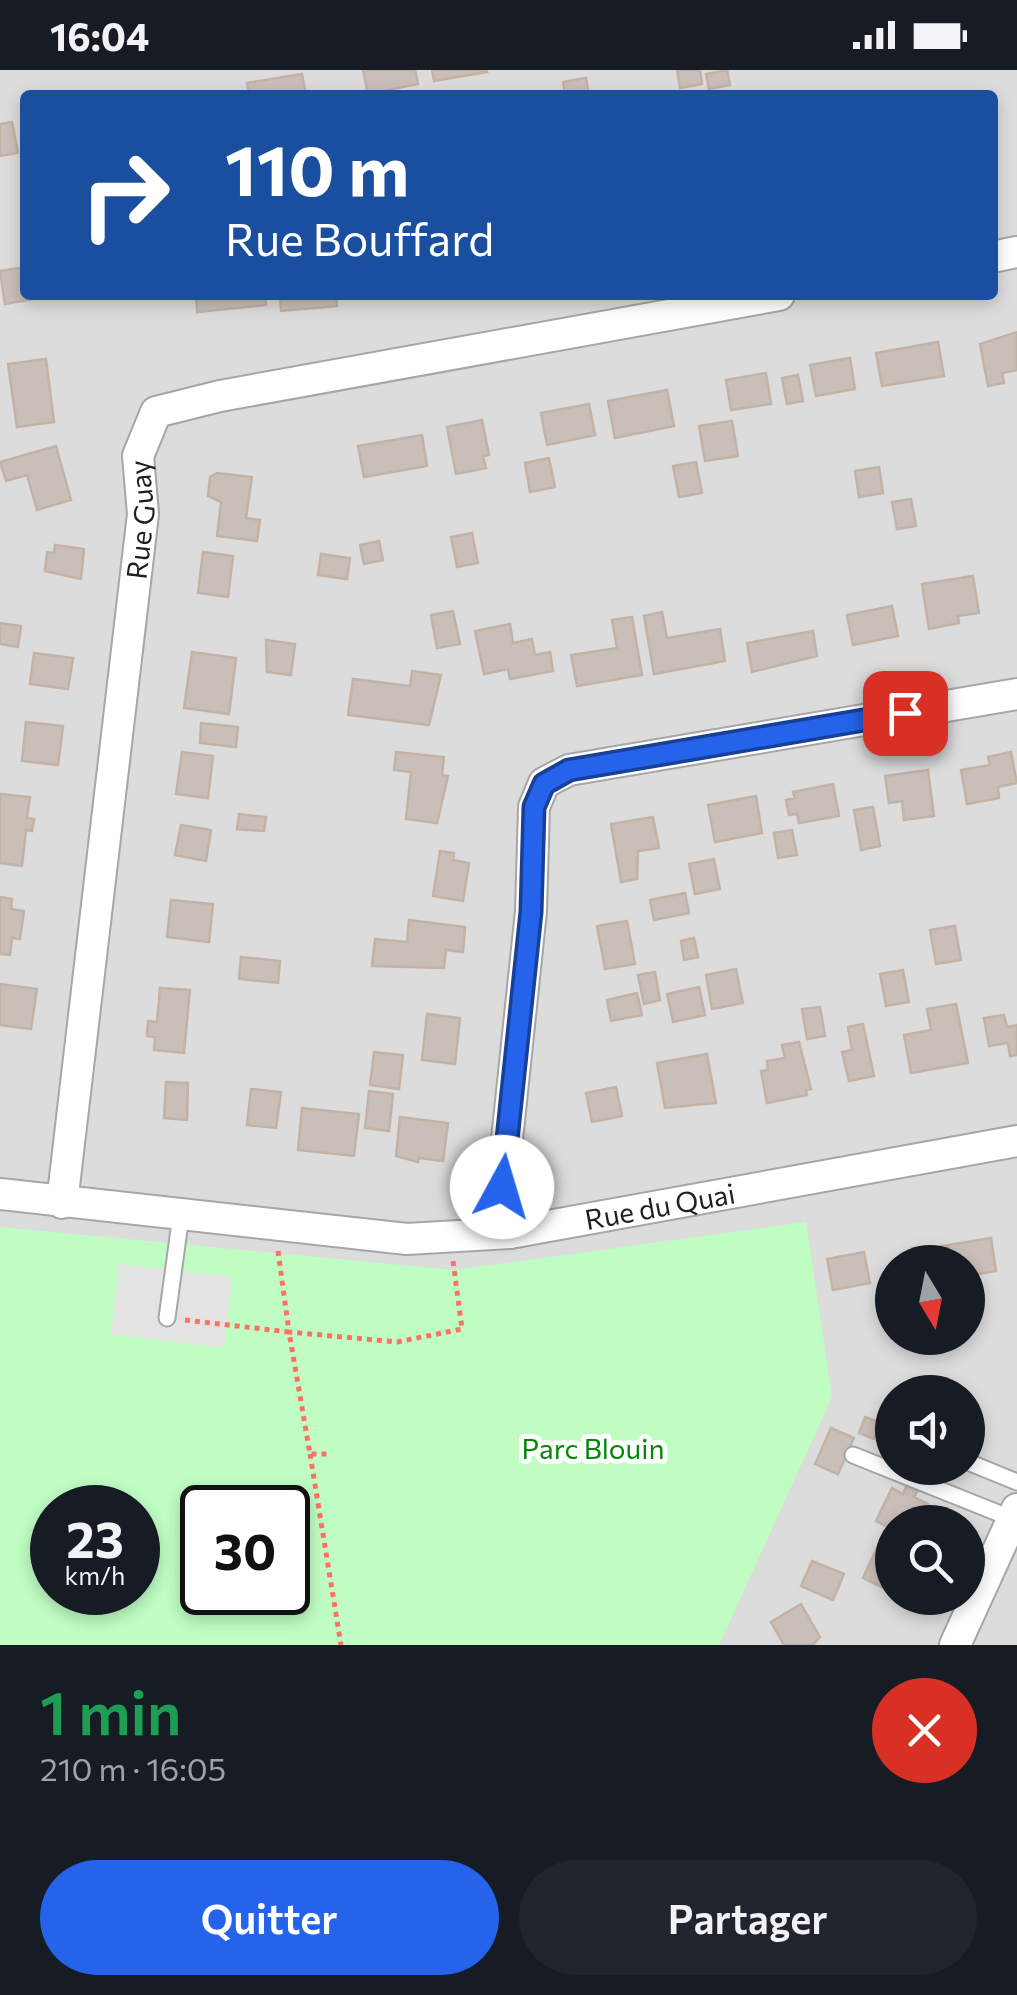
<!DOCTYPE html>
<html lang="fr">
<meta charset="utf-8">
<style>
:root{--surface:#171b24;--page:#20242c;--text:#f1f3f6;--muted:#9ea1a6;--accent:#2563eb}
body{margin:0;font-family:Commissioner,sans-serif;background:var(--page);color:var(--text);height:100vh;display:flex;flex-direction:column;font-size:38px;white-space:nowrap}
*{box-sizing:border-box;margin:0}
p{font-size:32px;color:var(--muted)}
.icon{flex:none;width:55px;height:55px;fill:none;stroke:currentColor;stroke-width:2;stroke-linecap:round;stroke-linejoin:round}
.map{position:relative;height:1575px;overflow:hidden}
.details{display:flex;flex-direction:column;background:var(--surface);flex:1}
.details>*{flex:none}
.hud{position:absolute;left:20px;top:20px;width:978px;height:210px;border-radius:10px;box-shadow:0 5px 15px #0003;background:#1a4fa0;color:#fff;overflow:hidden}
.needle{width:65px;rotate:170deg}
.fabs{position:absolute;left:875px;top:1175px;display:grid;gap:20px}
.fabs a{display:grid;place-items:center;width:110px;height:110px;border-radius:50%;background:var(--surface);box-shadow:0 5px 15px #0003;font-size:50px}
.speed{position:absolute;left:30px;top:1415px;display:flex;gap:20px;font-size:50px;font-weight:700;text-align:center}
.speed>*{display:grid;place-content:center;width:130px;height:130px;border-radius:50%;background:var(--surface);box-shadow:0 5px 15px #0003;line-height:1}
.speed small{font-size:25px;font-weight:400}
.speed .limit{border:5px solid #111;border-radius:15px;background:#fff;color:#111}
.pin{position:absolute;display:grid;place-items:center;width:85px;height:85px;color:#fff;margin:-42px;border-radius:20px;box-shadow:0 5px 15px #0006}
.me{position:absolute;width:110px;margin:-55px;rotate:6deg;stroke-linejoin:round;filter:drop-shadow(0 0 8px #0008)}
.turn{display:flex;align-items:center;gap:35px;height:210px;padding:0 40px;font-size:45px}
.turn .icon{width:130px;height:130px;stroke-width:2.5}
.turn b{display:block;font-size:70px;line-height:85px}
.round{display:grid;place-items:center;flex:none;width:105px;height:105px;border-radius:52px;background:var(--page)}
.summary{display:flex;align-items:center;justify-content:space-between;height:170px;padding:0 40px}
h1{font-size:60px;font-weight:600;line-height:75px;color:#1e9e55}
.primary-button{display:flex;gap:20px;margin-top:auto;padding:20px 40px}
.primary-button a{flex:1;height:115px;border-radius:60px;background:var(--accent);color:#fff;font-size:40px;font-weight:600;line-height:115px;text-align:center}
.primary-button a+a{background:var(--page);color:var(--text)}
.status{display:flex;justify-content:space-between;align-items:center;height:70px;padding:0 50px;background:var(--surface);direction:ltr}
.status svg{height:28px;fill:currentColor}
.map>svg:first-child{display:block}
.residential{fill:#dddcdc;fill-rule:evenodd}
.park{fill:#bffdc2;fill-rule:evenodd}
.parking{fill:#e3e3e3}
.building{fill:#c9beb8;stroke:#c3b2a6;stroke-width:2.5}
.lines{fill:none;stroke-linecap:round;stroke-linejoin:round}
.lane-casing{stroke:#a6a6a6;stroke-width:19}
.street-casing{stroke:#a6a6a6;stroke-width:34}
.path{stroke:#ff7167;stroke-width:5;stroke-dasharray:5 5;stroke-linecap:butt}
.lane{stroke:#fff;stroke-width:15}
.street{stroke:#fff;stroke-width:30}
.route-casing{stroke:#184099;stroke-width:25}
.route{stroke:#2563eb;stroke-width:18}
.labels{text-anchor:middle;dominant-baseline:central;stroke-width:10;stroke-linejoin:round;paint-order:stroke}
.street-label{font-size:28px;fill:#1f1f1f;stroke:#fff}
.park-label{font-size:28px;fill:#04870a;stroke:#fff}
</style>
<div class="status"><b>16:04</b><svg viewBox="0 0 49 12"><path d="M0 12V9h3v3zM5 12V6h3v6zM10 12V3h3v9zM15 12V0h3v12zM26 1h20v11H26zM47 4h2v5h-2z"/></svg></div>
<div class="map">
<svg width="1017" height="1575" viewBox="0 0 1017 1575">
<rect width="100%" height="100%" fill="#f1ece5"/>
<path class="residential" d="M0 0H1017V1575H0ZM25 25H992V225H25ZM892 1192H968V1268H892ZM892 1322H968V1398H892ZM52 1438H138V1522H52ZM202 1438H288V1522H202ZM892 1452H968V1528H892Z"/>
<path class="park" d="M806 1152 832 1327 719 1575H0V1157L454 1200ZM52 1438H138V1522H52ZM202 1438H288V1522H202Z"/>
<path class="parking" d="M119 1194 232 1207 224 1278 111 1264Z"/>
<path class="building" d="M363 0H415L418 14 368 24Z
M432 0H486L487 2 434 11Z
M677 0H700L702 14 680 18Z
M727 0 730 15 709 19 706 4Z
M302 4 306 25H249L247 13Z
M586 8 589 25H565L563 12Z
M12 52 18 83 0 86V54Z
M25 197V225H55L5 234 0 201Z
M196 225H269V226H265L266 235 197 242Z
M280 225H336L337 236 281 241Z
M1017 262V300L1002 303 1004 313 988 316 980 274Z
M938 272 944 306 882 316 876 283Z
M850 288 855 319 816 326 810 295Z
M46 289 54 352 17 357 8 294Z
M766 303 771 334 731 340 726 310Z
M798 305 803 331 787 334 782 308Z
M667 320 674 356 615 368 608 331Z
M589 334 595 365 547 375 541 343Z
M482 350 489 385 483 386 486 398 456 404 447 357Z
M732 351 738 386 705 391 699 356Z
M422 365 427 396 364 407 358 376Z
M56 376 71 430 37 440 27 405 6 411 0 392Z
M549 388 555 417 530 422 525 393Z
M696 392 702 423 679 427 673 396Z
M879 397 883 423 859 427 855 401Z
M217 403 252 407 246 448 260 450 257 471 217 466 221 432 208 426 210 407Z
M911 429 916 456 897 459 892 432Z
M472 463 478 493 457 497 451 467Z
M379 471 383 490 364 494 360 475Z
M55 475 84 479 81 509 45 501 47 482 54 483Z
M203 482 233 486 228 527 198 523Z
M321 484 350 488 347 509 318 505Z
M973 506 979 543 958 546 959 553 929 559 922 514Z
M892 536 898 566 853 575 847 545Z
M453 541 460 574 437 578 431 545Z
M662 542 667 568 720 559 725 591 654 604 644 546Z
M632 547 642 605 577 616 571 585 617 578 612 550Z
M0 553 21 556 18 577 0 574Z
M510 554 513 573 532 569 535 585 550 582 553 601 510 609 508 599 484 604 475 561Z
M813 561 817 586 752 602 747 573Z
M266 570 295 574 291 605 267 602Z
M192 582 236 588 229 644 184 638Z
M34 583 73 588 68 619 30 614Z
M412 601 441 605 429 655 348 645 353 609 410 616Z
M26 652 63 656 58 695 22 691Z
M201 653 238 657 236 677 200 673Z
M182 682 213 686 208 728 176 724Z
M396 682 444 687 442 705 448 706 437 753 406 749 411 702 394 700Z
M1011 682 1017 713 998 717 999 728 967 734 961 700 990 695 988 687Z
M928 700 934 746 904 750 902 731 889 733 885 706Z
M833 714 839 746 799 753 797 744 789 745 786 730 795 728 793 722Z
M0 724 30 727 27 748 34 749 32 761 26 760 22 796 0 793Z
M756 726 762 763 715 772 708 735Z
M873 737 880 776 861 780 854 740Z
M239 744 266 747 264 761 237 759Z
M653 747 659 778 638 781 637 809 621 812 611 754Z
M181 755 211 760 206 791 175 785Z
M792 760 797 785 778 788 774 763Z
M440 781 454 783 453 790 469 793 463 831 433 826Z
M714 789 720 819 695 824 689 794Z
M685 823 689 843 654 850 650 830Z
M0 827 12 829 11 839 24 841 20 869 12 868 10 885 0 884Z
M171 830 213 834 209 872 167 867Z
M409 850 465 857 463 882 446 880 444 898 372 896 375 869 407 872Z
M627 851 635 894 605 899 597 856Z
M955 856 961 890 936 894 930 860Z
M694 868 698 887 684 890 681 871Z
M241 887 280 891 278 913 239 909Z
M736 899 743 933 712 939 706 905Z
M903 900 909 932 886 936 880 904Z
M655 902 660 930 644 934 638 905Z
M0 914 37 919 31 959 0 955Z
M699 917 705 945 673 952 667 924Z
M160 918 190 920 184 983 154 980 155 967 147 966 148 951 157 952Z
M637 923 642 945 611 951 607 930Z
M956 934 968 993 911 1003 904 965 931 960 927 939Z
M820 937 825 966 807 969 802 939Z
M427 944 460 948 455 994 422 990Z
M1004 945 1007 957 1017 955V985L1010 986 1008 973 989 976 984 948Z
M863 954 874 1006 849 1011 842 982 852 980 848 957Z
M799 972 811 1019 806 1020 807 1025 767 1033 761 1001 768 1000 767 991 785 988 782 975Z
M374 982 403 985 399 1019 370 1015Z
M707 984 716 1033 665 1038 657 993Z
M166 1012 188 1013 187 1050 164 1048Z
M616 1017 622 1046 592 1052 586 1023Z
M251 1019 281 1022 276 1058 247 1055Z
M369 1021 393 1024 389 1061 365 1058Z
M302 1038 359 1044 354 1086 298 1080Z
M400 1047 448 1053 443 1091 419 1088 418 1092 396 1086Z
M991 1168 996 1201 968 1206V1192H928L925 1179Z
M864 1182 870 1213 833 1220 827 1189Z
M865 1347 881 1353 874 1369 859 1363Z
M831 1358 854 1368 838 1404 815 1394Z
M907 1415 918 1420 914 1427 928 1434 919 1452H892V1459L876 1451 892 1418 903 1424Z
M877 1478 892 1485V1522L863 1508Z
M812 1491 844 1504 833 1530 801 1516Z
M801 1534 820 1567 813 1575H784L771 1552Z"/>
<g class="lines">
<defs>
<path id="lane" d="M167 1248 181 1145
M886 1360 892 1362
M853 1385 1013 1449
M968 1392 1017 1412"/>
<g id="street">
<path d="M992 187 1017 182"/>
<path id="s1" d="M0 1124 407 1169 510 1163 1017 1071"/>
<path id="s2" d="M62 1133 143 444 138 386 156 342 220 326 779 225"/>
<path d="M510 1163 502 1117 531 841 534 737 544 713 569 700 1017 624"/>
<path d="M955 1575 1017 1439"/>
</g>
</defs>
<use href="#lane" class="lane-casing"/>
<use href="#street" class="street-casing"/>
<path class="path" d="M278 1181 289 1262 397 1272 462 1259 453 1191
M185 1250 289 1262 310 1384H330
M310 1384 341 1575"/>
<use href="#lane" class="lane"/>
<use href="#street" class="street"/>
</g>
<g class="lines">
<defs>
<path id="route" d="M502 1117 531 842 534 737 544 714 569 700 905 643"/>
</defs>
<use href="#route" class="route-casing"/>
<use href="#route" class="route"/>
</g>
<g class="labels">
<g class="street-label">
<text stroke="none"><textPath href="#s2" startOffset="688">Rue Guay</textPath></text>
<text stroke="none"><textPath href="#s1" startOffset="665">Rue du Quai</textPath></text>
</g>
<g class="park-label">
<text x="593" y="1378">Parc Blouin</text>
</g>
</g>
</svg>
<div class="fabs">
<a><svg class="needle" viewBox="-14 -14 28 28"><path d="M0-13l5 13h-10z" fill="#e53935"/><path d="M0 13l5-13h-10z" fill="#9ea1a6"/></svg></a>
<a><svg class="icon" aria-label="sound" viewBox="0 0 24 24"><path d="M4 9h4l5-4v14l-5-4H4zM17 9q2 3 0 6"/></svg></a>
<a><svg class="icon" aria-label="search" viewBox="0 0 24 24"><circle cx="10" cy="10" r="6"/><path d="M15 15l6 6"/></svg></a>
</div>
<div class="speed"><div>23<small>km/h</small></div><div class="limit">30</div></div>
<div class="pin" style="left:905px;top:643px;background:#d93025"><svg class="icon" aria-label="arrive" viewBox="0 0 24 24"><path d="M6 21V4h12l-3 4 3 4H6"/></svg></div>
<svg class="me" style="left:502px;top:1117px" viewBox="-20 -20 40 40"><circle r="19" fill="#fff"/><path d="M0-13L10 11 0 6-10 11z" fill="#2563eb"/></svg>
<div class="hud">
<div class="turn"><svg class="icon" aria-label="right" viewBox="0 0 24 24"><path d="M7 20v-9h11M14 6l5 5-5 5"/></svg><div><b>110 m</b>Rue Bouffard</div></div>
</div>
</div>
<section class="details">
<div class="summary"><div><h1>1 min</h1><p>210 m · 16:05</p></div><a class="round" style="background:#d93025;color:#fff"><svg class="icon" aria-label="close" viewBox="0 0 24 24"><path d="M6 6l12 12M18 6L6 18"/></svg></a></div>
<div class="primary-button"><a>Quitter</a><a>Partager</a></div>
</section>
